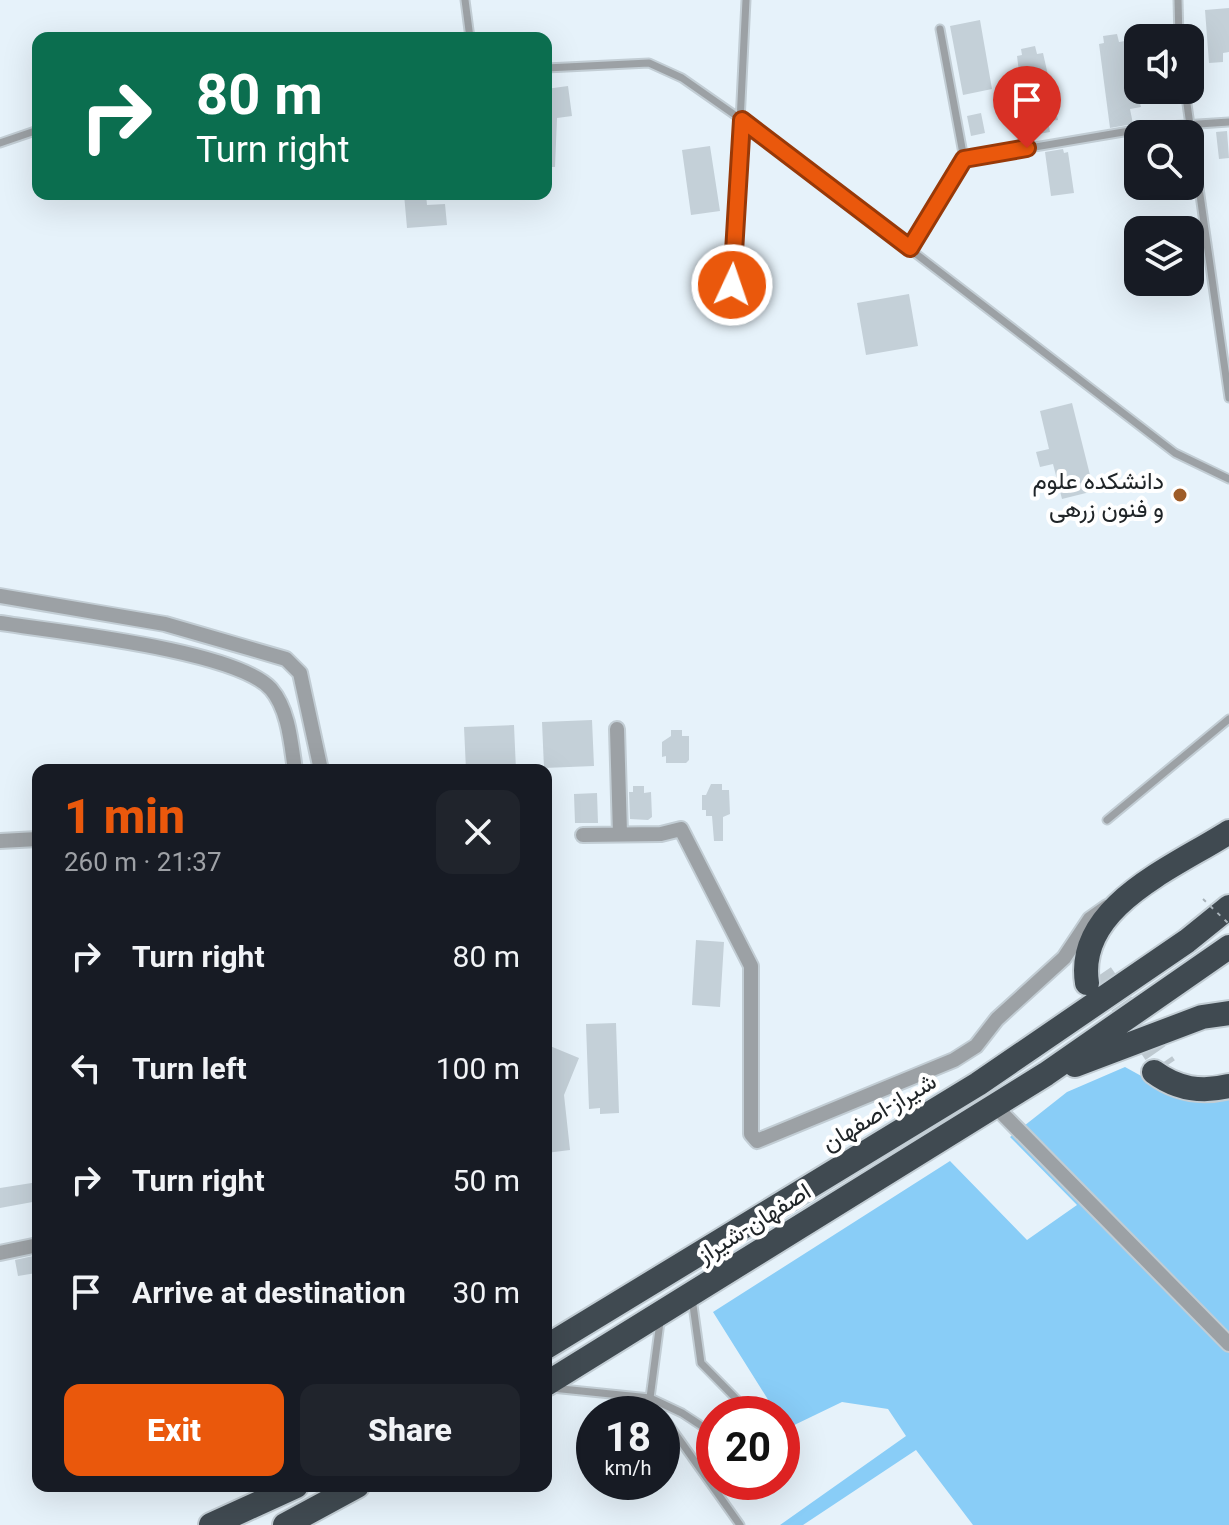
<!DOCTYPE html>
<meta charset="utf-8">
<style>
:root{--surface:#171b24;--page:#20242c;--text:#f1f3f6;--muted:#9ea1a6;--accent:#ea580c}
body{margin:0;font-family:Roboto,Vazirmatn,sans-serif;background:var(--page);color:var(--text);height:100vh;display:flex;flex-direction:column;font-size:30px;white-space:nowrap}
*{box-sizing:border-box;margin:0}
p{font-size:26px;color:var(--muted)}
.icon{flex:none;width:44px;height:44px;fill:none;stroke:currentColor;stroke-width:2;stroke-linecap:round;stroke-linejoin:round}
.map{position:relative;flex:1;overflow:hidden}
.side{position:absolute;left:32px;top:764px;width:520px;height:728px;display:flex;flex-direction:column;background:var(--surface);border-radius:16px;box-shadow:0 8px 32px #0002}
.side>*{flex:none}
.top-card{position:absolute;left:32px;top:32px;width:520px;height:168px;border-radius:16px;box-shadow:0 8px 32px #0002;background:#0b6e4f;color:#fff;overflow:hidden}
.fabs{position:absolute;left:1124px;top:24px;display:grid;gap:16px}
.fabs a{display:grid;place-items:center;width:80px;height:80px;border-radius:16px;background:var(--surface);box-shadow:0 8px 32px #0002;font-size:40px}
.speed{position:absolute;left:576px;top:1396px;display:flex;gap:16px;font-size:40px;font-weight:700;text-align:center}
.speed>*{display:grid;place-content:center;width:104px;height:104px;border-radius:50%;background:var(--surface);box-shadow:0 8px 32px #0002;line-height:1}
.speed small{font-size:20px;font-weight:400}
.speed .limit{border:12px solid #d22;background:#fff;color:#111}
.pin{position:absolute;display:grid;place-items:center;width:68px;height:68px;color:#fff;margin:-82px -34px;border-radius:50% 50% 50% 0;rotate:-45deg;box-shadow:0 0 8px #0007}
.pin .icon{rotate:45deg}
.me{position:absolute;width:88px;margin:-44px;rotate:3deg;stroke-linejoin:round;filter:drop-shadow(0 0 6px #0008)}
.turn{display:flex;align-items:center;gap:28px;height:168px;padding:0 32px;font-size:36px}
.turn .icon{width:104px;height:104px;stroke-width:2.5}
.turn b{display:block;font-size:56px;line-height:68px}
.round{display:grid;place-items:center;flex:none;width:84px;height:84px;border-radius:16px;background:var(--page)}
.summary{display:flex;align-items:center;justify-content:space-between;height:136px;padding:0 32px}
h1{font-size:48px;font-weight:800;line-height:60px;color:var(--accent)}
.cta{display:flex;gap:16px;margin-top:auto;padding:16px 32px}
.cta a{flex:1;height:92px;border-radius:16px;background:var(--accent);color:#fff;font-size:32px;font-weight:800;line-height:92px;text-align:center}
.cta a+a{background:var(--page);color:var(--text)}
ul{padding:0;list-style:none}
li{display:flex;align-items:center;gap:24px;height:112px;padding:0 32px}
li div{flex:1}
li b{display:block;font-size:30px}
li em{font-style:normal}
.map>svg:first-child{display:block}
.green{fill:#89cdf7}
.building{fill:#c4d0d8}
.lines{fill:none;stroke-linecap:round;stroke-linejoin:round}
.highway-tunnel{stroke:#bec9d0;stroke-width:24;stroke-dasharray:24 12;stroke-linecap:butt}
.lane-casing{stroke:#c2cdd4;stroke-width:11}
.street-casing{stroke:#c2cdd4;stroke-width:18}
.highway-casing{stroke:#c2cdd4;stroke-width:28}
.lane{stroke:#9ca1a5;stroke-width:7}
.street{stroke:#9ca1a5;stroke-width:14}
.highway{stroke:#404a51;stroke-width:24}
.path-bridge{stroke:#a9b3ba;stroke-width:2;stroke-dasharray:4 6;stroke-linecap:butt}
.route-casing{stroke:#983908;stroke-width:20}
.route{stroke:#ea580c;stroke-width:14}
.poi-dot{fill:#9e5c28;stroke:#fff;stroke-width:3}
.labels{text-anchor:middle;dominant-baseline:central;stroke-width:8;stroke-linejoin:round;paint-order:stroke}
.poi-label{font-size:24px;fill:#202528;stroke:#fff;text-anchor:end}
.street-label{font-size:24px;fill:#202528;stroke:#fff}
</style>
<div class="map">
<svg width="1229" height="1525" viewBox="0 0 1229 1525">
<rect width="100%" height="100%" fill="#e6f2fa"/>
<path class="green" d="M1125 1067 1174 1094H1229V1525H973L916 1450 803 1525H780L906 1436 888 1409 842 1402 786 1429 782 1414H777L713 1312 950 1161 1027 1240 1077 1205 1010 1137 1067 1092Z"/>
<path class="building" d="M1229 8V52L1223 53V62L1209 63 1205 10Z
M980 20 992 89 963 95 950 26Z
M1117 34 1119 42 1125 41 1141 107 1130 109 1133 124 1110 128 1099 44 1104 43 1103 36Z
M1035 46 1037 54 1043 53 1058 120 1048 121 1050 132 1027 136 1017 56 1022 55 1021 49Z
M568 86 572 116 557 118 555 167H546V89Z
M981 113 985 133 971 136 967 116Z
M1227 131 1229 158 1219 159 1216 132Z
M1138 136V176H1132L1126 138Z
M710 146 720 211 691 215 682 150Z
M1063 149 1064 153 1068 152 1074 193 1051 196 1045 152Z
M404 194H426L427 205 445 204 447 225 407 228Z
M909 294 918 346 866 355 857 303Z
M1072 403 1094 491 1062 499 1053 464 1040 467 1036 452 1049 449 1040 411Z
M592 720 594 766 544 768 542 722Z
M514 725 516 770H466L464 727Z
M671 730H682V736H689V760L686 763H666V756L662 757V742L671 736Z
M711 784H722V790H729L730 814 723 817V841H714L712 816H706V810H702V795H706Z
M633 786H644V793L651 792 652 817 648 820 630 819 629 792H633Z
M597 793 598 823H575L574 794Z
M696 940 724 942 720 1007 692 1005Z
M616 1023 619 1113 600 1114V1108L589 1109 586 1024Z
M550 1046 579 1058 564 1095 570 1150 546 1153V1055Z
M38 1182V1201L0 1208V1188Z
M33 1256 36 1273 18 1276 15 1260Z"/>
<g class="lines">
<path class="highway-tunnel" d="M1101 974 1165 1067"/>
<defs>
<path id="lane" d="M465 0 470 38
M1178 0 1179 38
M940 29 964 159
M546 68 649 63 682 78 742 120 1175 453 1229 479
M1185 90 1229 398
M0 143 38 130
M910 248 964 159 1153 127 1229 122
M732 285 746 0
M1107 820 1229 719
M692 1298 701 1363 751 1414
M552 1388 650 1398 660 1322
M650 1398 682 1413 714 1434
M662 1415 740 1525"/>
<path id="street" d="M0 596 165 624 286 659 300 673 321 770
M0 623C58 632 236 650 271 689 289 710 291 744 295 770
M617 729 620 834
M583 835 661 834 681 829 751 966V1134L757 1141 954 1060 976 1046 997 1019 1064 958 1090 919 1107 907
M0 841 38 839
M994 1105 1229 1344
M0 1253 38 1245"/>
<path id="highway" d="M1087 983C1075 906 1175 867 1229 832
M1075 1065 1202 1017 1229 1013
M1154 1072C1177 1089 1201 1093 1229 1086
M546 1347 978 1084 1187 941 1229 907
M546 1384 1046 1074 1229 947
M211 1525 296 1486
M285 1525 357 1486"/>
</defs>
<use href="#lane" class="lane-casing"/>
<use href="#street" class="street-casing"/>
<use href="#highway" class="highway-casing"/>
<use href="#lane" class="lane"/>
<use href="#street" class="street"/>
<use href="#highway" class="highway"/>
<path class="path-bridge" d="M1203 899 1229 924"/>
</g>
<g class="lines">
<defs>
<path id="route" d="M732 285 742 120 910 248 964 159 1027 148"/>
</defs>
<use href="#route" class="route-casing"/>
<use href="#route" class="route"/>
</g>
<circle class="poi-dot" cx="1180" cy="495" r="8"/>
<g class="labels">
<g class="poi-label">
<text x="1164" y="481">دانشکده علوم<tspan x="1164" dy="28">و فنون زرهی</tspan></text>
</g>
<g class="street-label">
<text transform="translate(879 1112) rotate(-31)">شیراز-اصفهان</text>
<text transform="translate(754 1223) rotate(-32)">اصفهان-شیراز</text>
</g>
</g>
</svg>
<div class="fabs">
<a><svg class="icon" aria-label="sound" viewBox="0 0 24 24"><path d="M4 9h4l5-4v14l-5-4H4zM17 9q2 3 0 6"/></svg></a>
<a><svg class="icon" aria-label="search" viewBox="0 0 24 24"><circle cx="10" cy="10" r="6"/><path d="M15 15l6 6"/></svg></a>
<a><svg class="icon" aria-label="layers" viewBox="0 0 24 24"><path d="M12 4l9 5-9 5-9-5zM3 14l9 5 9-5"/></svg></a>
</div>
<div class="speed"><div>18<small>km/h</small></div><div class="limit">20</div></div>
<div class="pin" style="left:1027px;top:148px;background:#d93025"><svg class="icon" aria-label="arrive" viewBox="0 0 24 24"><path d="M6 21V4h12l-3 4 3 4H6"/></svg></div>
<svg class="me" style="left:732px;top:285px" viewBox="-20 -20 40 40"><circle r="17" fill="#ea580c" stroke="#fff" stroke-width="3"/><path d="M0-11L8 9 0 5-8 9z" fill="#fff"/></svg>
<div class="top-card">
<div class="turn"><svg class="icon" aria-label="right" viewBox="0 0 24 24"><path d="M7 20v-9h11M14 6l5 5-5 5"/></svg><div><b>80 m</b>Turn right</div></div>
</div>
<section class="side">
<div class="summary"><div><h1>1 min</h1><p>260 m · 21:37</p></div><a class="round"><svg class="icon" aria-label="close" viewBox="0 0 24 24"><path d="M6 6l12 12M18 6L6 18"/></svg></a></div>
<ul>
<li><svg class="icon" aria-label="right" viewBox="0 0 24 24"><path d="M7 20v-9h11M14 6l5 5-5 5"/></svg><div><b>Turn right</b></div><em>80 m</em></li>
<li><svg class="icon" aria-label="left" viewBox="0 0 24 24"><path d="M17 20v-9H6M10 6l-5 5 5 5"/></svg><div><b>Turn left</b></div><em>100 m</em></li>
<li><svg class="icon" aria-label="right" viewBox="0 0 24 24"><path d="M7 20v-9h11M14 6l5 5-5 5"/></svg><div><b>Turn right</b></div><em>50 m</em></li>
<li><svg class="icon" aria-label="arrive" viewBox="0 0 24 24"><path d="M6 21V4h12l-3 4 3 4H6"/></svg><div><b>Arrive at destination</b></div><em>30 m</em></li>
</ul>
<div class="cta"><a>Exit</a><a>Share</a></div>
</section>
</div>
